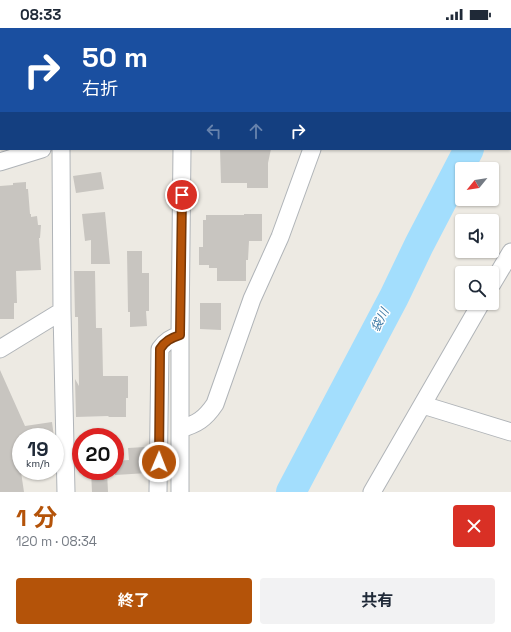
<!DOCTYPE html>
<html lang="ja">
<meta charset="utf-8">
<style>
:root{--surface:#fff;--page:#f2f2f3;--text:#1f2937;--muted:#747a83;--accent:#b45309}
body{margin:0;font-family:"Space Grotesk","Noto Sans JP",sans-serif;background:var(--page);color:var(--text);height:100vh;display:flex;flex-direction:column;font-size:15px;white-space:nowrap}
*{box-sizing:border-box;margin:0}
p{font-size:13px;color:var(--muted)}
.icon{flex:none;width:22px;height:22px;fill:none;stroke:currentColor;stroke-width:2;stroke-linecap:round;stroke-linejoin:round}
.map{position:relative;height:464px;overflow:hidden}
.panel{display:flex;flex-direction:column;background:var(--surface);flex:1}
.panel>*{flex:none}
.guide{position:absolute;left:0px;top:0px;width:511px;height:122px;box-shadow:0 1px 3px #0004;background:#1a4fa0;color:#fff;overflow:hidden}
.needle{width:26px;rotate:240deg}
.fabs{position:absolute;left:455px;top:134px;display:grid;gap:8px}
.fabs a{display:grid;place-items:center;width:44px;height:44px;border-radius:4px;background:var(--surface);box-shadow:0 1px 3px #0004;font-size:20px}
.speed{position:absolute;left:12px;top:400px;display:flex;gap:8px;font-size:20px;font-weight:700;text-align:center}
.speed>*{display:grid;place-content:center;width:52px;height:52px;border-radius:50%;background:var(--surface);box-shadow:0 1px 3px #0004;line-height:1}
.speed small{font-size:10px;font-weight:400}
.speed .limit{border:6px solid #d22;background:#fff;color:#111}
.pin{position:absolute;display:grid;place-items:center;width:34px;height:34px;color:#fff;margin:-17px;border:2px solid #fff;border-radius:50%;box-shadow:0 1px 4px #0007}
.me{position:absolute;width:44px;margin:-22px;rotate:1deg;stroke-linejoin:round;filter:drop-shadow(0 0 3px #0008)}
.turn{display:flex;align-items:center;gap:14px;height:84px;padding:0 16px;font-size:18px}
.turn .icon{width:52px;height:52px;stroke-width:2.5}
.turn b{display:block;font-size:28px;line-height:34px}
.lanes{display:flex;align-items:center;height:38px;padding:0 16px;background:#0003;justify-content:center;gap:20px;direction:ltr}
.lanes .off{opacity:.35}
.round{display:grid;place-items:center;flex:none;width:42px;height:42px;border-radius:4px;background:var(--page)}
.summary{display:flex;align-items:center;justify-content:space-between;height:68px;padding:0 16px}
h1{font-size:24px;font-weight:700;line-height:30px;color:var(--accent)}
.cta{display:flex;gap:8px;margin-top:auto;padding:8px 16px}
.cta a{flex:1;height:46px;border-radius:4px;background:var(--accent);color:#fff;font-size:16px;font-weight:700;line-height:46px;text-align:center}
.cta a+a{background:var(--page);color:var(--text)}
.status{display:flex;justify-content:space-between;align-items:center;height:28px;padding:0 20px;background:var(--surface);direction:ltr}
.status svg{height:11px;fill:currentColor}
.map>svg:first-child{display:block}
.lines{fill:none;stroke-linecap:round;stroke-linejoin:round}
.river{stroke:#a3defd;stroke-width:30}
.building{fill:#c8c5c0}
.minor-casing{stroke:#b0b4b8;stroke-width:19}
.minor{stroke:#fff;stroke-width:17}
.route-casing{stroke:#753606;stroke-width:10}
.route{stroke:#b45309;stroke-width:7}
.labels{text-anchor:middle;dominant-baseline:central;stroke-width:3;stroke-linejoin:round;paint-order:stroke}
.water-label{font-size:12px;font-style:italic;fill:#3e7aa6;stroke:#fff}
</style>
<div class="status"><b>08:33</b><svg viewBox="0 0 49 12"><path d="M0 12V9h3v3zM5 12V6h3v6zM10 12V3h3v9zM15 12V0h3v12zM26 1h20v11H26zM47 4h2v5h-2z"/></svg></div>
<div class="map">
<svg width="511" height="464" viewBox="0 0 511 464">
<rect width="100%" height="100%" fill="#edeae3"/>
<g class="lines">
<path class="river" d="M510 42 511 40
M291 464 394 269 419 217 469 121"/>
</g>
<path class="building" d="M220 121H271L268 135V160H247V155H221Z
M101 144 104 161 76 165 73 148Z
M26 154V161H28L30 186H31V189L37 188 38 197H41L40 210H39L41 242 16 243 17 275H14V291H0V158L13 157V155Z
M105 184 110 236H91V212L85 213 82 186Z
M244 186H262V213H249L248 232H246V253H217V240H209V237H199V219H203V192H206V187H244Z
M127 223H142V245H149V283H146L147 298 130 299V284H128Z
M74 243H95L96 300H102L103 348H128V370H126V389H109L108 388 76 389 75 351 79 358 78 289H75Z
M200 275H221V302L200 301Z
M0 342 25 398 52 394 54 409H21V444L24 464H0Z
M145 419V430L148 429V445L115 447V433L129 432 128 420Z
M91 443H107L108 464H92Z"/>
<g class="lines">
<defs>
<path id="minor" d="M62 1V0
M184 1V0
M359 1 360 0
M61 121 62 283 66 464
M0 134 42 121
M492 256 511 224
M0 321 62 283
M423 377 511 404
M180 401C197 396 205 391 215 376L252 271 280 209 312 121
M158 464 160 321C166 313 171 310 180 307
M180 464V307L182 121
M372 464 481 275"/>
</defs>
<use href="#minor" class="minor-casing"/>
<use href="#minor" class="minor"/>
</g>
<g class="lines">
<defs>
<path id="route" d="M159 434 160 321C165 313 171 310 180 307L182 167"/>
</defs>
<use href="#route" class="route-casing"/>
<use href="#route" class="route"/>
</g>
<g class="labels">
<g class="water-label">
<text transform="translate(380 292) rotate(-63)">袋川</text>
</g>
</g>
</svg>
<div class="fabs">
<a><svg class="needle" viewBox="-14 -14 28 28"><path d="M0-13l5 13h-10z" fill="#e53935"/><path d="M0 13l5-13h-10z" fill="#747a83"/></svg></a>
<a><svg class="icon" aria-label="sound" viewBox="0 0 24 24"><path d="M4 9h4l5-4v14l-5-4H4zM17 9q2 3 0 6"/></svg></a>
<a><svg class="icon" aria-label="search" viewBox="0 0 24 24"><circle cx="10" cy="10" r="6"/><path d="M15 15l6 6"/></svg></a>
</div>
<div class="speed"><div>19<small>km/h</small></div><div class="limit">20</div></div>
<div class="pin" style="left:182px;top:167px;background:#d93025"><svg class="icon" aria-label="arrive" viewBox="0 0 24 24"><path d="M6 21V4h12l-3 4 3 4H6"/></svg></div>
<svg class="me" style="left:159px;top:434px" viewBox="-20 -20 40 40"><circle r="17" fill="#b45309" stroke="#fff" stroke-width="3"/><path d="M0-11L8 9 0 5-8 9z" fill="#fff"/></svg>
<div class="guide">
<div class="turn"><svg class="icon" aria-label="right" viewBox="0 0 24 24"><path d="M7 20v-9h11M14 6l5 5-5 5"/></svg><div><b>50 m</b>右折</div></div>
<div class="lanes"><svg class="icon off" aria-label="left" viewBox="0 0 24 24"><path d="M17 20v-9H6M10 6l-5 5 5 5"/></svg><svg class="icon off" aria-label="ahead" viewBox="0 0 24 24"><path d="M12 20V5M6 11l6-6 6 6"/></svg><svg class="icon" aria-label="right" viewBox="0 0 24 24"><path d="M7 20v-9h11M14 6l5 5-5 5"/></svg></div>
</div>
</div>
<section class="panel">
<div class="summary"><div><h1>1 分</h1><p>120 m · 08:34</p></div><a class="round" style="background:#d93025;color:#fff"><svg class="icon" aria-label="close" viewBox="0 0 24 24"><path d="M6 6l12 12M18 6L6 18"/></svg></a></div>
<div class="cta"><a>終了</a><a>共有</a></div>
</section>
